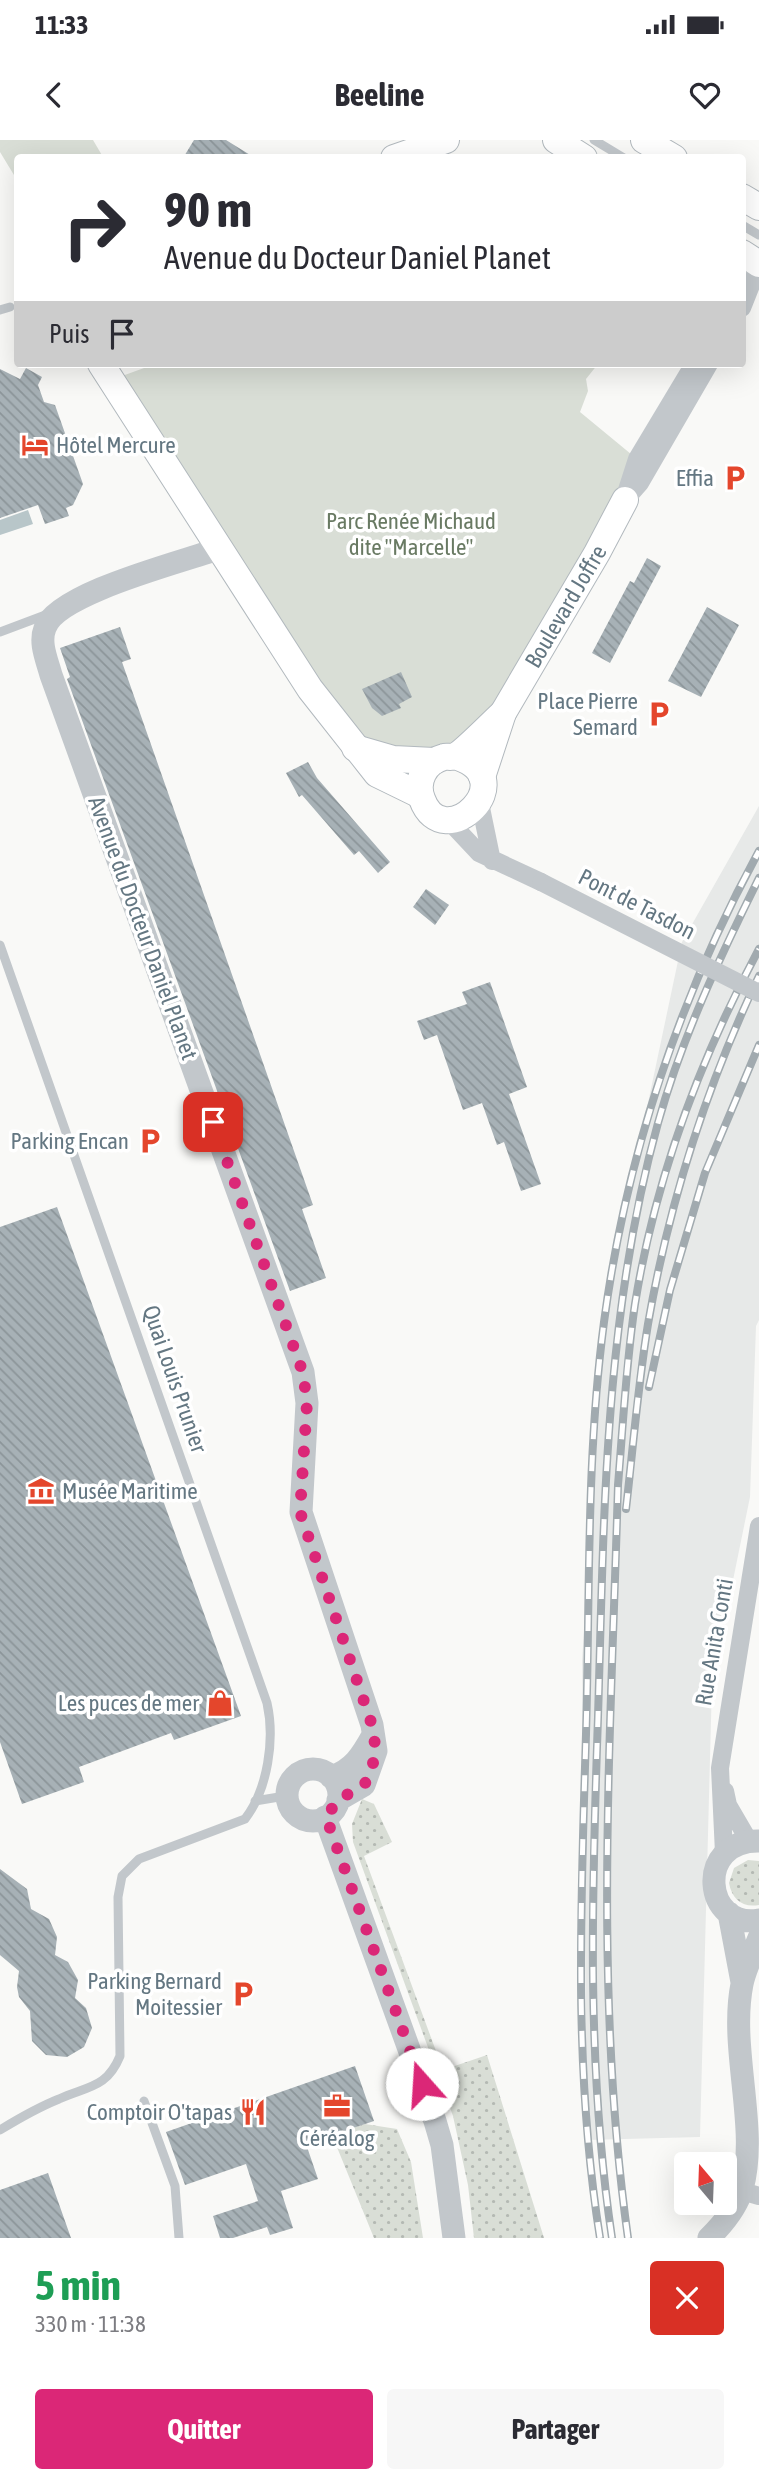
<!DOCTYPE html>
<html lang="fr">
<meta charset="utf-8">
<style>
:root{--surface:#fff;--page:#f7f7f7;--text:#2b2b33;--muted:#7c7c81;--accent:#db2777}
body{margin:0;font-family:"Asap Condensed",sans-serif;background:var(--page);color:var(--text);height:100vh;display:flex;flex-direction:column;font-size:26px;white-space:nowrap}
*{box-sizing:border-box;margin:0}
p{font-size:23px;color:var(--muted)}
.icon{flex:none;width:38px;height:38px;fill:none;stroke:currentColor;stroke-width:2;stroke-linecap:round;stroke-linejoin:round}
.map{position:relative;height:2098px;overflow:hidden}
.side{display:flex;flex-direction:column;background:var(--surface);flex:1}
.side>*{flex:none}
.hud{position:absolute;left:14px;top:14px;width:732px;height:214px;border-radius:7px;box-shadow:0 7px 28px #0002;background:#fff;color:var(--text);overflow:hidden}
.needle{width:46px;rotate:341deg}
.tools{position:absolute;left:674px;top:2012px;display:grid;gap:14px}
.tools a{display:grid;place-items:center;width:63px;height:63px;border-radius:7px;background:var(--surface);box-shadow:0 7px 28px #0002;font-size:35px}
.pin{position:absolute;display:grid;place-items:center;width:60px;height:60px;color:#fff;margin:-30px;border-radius:14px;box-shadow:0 4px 10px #0006}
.me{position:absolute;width:77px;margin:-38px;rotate:341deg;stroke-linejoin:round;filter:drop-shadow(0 0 5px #0008)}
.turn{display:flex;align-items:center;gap:24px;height:147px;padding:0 35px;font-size:32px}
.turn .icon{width:91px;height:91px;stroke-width:2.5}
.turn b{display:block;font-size:49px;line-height:60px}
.then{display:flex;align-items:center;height:66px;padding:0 35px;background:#0003;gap:14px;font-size:26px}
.round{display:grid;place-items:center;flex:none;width:74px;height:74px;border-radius:7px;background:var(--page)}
.head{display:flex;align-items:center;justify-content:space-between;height:119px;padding:0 35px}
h1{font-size:42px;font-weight:700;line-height:52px;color:#1e9e55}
.action{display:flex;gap:14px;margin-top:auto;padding:14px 35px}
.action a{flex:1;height:80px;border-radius:7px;background:var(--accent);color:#fff;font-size:28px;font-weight:700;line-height:80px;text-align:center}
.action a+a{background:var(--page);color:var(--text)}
.status{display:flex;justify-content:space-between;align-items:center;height:49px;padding:0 35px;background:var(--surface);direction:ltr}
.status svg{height:19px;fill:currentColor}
header{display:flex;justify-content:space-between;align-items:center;height:91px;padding:0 35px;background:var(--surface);font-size:32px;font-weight:700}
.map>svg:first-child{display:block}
.built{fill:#e7e9e8}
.grass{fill:url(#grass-dots)}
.park{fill:#d9ded6}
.water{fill:#b8c6c9}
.building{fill:url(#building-back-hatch)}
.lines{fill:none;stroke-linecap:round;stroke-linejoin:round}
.secondary-casing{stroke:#b2b9be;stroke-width:28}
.service{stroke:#c2c7cb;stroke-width:9}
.minor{stroke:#c2c7cb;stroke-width:18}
.tertiary{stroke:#c2c7cb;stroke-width:23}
.secondary{stroke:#fff;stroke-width:26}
.rail-casing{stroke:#a1aaaf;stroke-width:8}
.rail{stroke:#fff;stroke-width:5;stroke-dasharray:16;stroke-linecap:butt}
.minor-bridge{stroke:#c2c7cb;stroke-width:18}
.route{stroke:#db2777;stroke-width:12;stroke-dasharray:0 21.6}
.labels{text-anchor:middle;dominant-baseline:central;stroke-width:7;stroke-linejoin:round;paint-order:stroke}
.poi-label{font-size:23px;fill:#647782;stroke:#fff;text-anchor:end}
.park-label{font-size:23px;fill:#697a63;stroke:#fff}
.street-label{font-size:23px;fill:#647782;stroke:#fff}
</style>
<div class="status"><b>11:33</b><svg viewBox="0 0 49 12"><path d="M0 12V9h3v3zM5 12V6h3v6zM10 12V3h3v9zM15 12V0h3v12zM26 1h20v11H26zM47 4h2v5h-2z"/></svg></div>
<header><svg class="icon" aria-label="back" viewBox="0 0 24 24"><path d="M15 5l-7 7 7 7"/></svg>Beeline<svg class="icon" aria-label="heart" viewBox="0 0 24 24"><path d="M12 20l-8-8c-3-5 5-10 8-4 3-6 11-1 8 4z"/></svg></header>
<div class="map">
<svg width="759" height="2098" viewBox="0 0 759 2098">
<defs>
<pattern id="grass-dots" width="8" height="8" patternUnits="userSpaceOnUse" patternTransform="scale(1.75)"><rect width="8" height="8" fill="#d9ded6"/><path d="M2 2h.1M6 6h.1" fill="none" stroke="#b4b9b3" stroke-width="1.8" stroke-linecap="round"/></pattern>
<pattern id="building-back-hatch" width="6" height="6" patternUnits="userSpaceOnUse" patternTransform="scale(1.75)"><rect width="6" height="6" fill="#a7b1b6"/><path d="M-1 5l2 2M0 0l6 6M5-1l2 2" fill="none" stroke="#8c9599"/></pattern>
</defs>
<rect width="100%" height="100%" fill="#f9f9f7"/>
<path class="built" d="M759 666V1180L756 1186 750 1357 712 1543 700 1997 587 2000 582 1521 607 1157 682 802Z"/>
<path class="grass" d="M362 1659 374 1664 392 1702 364 1716 443 1930 487 1915 544 2098H474L468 2045 453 1976 353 1702 352 1684Z
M748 1720 759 1721V1765C742 1768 732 1759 729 1743L734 1728Z
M365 1984 397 1989 411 2022 423 2098H374L332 1995Z"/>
<path class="park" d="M0 0H93L103 17 18 18 17 40 0 12Z
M155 224H598L586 239 588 251 580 272 637 319 503 573 455 616 355 608 111 240Z"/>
<path class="water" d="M28 370 33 384 0 395V380Z"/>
<path class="building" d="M194 0H226L255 18H183Z
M26 228 42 237 38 245 44 262 55 265 83 344 73 365 66 368 69 376 45 384 38 365 0 378V229L20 239Z
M647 418 661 426 610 523 592 513 630 441 634 443Z
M707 467 739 485 701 557 668 541Z
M120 487 131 519 122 522 313 1065 302 1069 326 1138 290 1151 67 539 70 537 60 508Z
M401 532 412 557 399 564 401 568 382 576 372 568 362 549Z
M308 622 317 638 390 722 378 733 359 711 354 715 302 655 299 657 286 633Z
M426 749 449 765 435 785 413 767Z
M490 842 527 947 509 954 541 1044 521 1051 504 1002 497 1005 482 963 463 970 437 895 424 900 417 881 467 864 462 852Z
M57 1067 241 1576 174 1600 171 1593 79 1627 84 1642 22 1664 0 1602V1087Z
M0 1729 27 1749 31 1769 49 1779 57 1797 55 1815 68 1822 78 1840 75 1858 86 1868 92 1888 84 1907 67 1917 46 1915 32 1901 30 1871 19 1857 17 1847 19 1831 0 1815Z
M355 1926 374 1981 306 2004 318 2039 281 2051 293 2088 270 2095 267 2087 233 2098H220L213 2076 258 2061 246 2024 185 2045 166 1992Z
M48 2033 71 2098H0V2050Z"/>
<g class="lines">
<defs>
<g id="secondary">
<path d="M556 0 584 18"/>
<path d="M644 0 674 18"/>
<path d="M394 18 446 0"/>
<path d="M742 57 759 67"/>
<path d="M742 113 759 124"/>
<path d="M101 224 310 549 377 634 420 655"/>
<path d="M355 608 393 619 434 621"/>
<path d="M455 616C527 638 443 718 422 659 415 641 425 622 444 617 447 616 451 618 455 616 463 613 494 581 503 573"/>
<path id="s1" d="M482 637 503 573 597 413 625 360"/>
</g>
</defs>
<use href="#secondary" class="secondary-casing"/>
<path class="service" d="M594 0 624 18
M742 85 759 95
M0 170 10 167
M0 492 48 474
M0 805 267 1563C275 1599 268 1649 245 1679L139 1719 122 1736 118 1757 120 1916C107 1948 88 1946 59 1959 39 1967 18 1979 0 1990
M255 1661 279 1657 287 1651
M144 1961 175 2046 179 2098"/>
<path class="minor" d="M742 168 759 125
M627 350 637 319 694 224
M625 360 640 343 709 224
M480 663 492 721
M448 680 479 713 541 742
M725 1651 728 1665 749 1701
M724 1713 720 1628 759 1386
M742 2051 759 2056"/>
<path class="tertiary" d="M218 409C182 422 57 453 45 488 39 503 47 520 51 535L303 1232 307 1263 301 1372 372 1585 376 1611 364 1645 338 1660
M287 1655a26 26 0 1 1 52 0a26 26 0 1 1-52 0Z
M331 1637C353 1630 362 1615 373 1595
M325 1677 435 1981 442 2005 454 2098
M759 1701C694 1700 704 1790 759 1780
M729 1773 742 1842
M709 2098C722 2085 737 2068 742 2049 759 1988 729 1909 742 1844 745 1829 753 1813 759 1798"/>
<use href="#secondary" class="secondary"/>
<defs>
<path id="rail" d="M649 1247 670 1150 705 1033 759 905
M626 1369C633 1308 638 1245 648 1184 669 1063 706 947 759 836
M600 2098C573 1928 581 1765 586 1594 590 1457 586 1318 604 1182 626 1017 679 858 759 711
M612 2098C586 1924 592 1752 598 1577 604 1377 604 1177 658 983 682 897 720 817 759 738
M628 2098C593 1848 611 1596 618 1345 623 1285 626 1224 635 1164 655 1040 700 919 759 809"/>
</defs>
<use href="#rail" class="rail-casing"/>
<use href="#rail" class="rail"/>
<path class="minor-bridge" d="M541 742 759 853"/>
</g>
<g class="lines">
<path class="route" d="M213 982 303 1233 307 1263 300 1372 372 1585 376 1611 370 1635 364 1645 338 1660 326 1677 422 1944"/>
</g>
<defs>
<symbol id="hotel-bare" viewBox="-9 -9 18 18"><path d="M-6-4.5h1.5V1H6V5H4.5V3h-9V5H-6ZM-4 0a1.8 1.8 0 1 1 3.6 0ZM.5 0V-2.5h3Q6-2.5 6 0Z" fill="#e4462c" stroke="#fff" stroke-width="2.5" paint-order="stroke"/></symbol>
<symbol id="parking-bare" viewBox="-9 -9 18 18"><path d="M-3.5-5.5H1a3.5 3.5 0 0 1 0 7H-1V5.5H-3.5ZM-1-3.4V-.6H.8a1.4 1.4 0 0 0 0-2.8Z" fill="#e4462c" stroke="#fff" stroke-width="2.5" paint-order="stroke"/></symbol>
<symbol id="museum-bare" viewBox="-9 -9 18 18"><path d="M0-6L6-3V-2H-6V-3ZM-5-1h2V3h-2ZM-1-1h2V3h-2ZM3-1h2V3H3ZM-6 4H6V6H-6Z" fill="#e4462c" stroke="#fff" stroke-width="2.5" paint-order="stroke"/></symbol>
<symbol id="shop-bare" viewBox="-9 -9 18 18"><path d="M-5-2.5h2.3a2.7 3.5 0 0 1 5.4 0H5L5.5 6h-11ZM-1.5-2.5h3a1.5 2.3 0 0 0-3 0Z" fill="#e4462c" stroke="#fff" stroke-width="2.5" paint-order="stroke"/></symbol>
<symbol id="office-bare" viewBox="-9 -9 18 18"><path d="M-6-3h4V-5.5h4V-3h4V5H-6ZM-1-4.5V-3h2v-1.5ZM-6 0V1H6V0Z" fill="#e4462c" stroke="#fff" stroke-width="2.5" paint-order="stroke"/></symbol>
<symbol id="restaurant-bare" viewBox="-9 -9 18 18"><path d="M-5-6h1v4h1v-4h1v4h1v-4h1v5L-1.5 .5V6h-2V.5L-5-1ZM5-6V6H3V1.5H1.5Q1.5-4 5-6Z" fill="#e4462c" stroke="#fff" stroke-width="2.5" paint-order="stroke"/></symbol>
</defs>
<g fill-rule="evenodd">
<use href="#hotel-bare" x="16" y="286" width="38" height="38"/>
<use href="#parking-bare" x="716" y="319" width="38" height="38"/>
<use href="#parking-bare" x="640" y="555" width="38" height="38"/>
<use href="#parking-bare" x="131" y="982" width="38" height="38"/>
<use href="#museum-bare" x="22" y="1332" width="38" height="38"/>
<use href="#shop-bare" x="201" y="1544" width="38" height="38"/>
<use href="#parking-bare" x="224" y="1835" width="38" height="38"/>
<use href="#office-bare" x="318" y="1947" width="38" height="38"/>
<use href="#restaurant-bare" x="234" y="1953" width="38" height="38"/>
</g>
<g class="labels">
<g class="poi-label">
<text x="56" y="305" text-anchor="start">Hôtel Mercure</text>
<text x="714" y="338">Effia</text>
<text x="638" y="561">Place Pierre<tspan x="638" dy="26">Semard</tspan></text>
<text x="129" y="1001">Parking Encan</text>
<text x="62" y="1351" text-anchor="start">Musée Maritime</text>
<text x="199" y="1563">Les puces de mer</text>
<text x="222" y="1841">Parking Bernard<tspan x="222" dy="26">Moitessier</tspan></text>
<text x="232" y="1972">Comptoir O'tapas</text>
<text x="337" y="1998" text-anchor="middle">Céréalog</text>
</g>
<g class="park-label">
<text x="411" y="381">Parc Renée Michaud<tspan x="411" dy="26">dite "Marcelle"</tspan></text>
</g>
<g class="street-label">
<text stroke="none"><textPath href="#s1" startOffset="191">Boulevard Joffre</textPath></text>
<text transform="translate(637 764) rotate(27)">Pont de Tasdon</text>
<text transform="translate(143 788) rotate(70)">Avenue du Docteur Daniel Planet</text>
<text transform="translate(175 1239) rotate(71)">Quai Louis Prunier</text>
<text transform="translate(714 1502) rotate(-80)">Rue Anita Conti</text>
</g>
</g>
</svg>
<div class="tools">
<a><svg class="needle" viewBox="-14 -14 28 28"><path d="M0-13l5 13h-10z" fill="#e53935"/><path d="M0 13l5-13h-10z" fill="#7c7c81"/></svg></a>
</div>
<div class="pin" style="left:213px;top:982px;background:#d93025"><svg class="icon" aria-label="arrive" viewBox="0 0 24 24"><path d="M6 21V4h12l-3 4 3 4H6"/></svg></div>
<svg class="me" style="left:422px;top:1944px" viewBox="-20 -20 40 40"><circle r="19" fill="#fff"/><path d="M0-13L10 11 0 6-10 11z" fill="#db2777"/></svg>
<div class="hud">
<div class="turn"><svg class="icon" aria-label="right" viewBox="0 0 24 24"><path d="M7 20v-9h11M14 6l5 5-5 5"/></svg><div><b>90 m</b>Avenue du Docteur Daniel Planet</div></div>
<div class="then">Puis<svg class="icon" aria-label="arrive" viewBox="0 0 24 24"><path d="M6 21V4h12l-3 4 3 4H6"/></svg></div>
</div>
</div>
<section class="side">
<div class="head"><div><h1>5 min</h1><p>330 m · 11:38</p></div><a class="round" style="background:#d93025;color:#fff"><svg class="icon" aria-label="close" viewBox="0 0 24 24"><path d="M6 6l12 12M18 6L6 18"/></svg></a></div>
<div class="action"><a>Quitter</a><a>Partager</a></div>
</section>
